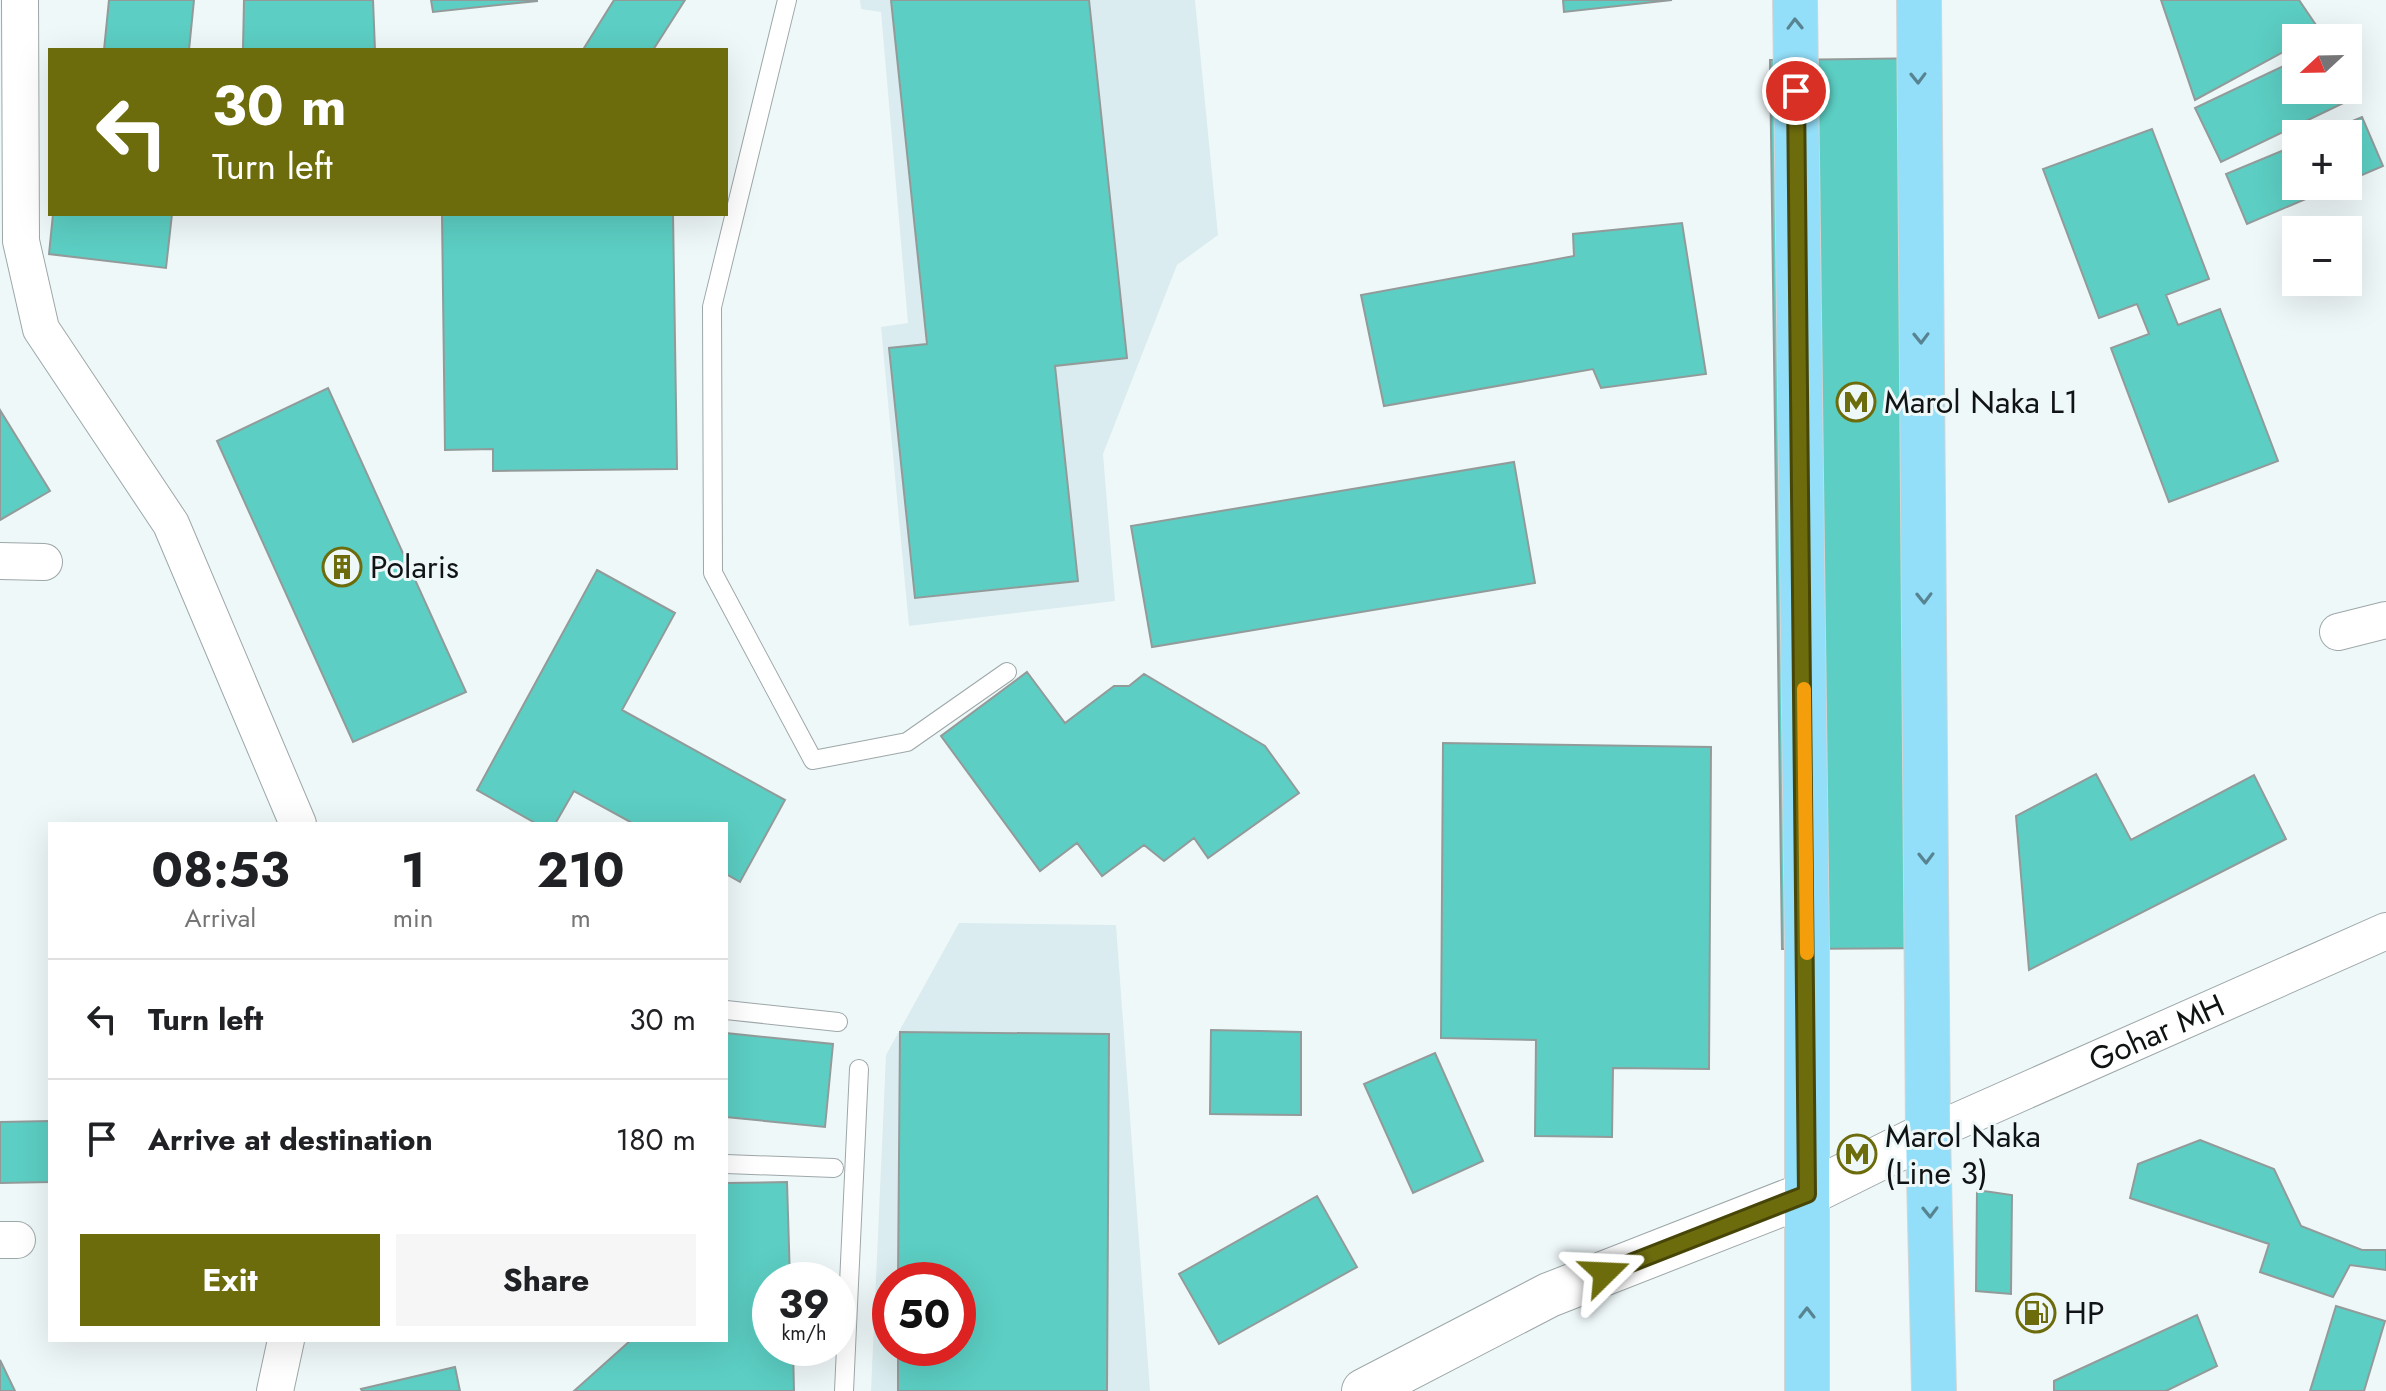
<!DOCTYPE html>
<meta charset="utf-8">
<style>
:root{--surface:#fff;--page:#f6f6f6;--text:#202124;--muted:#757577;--line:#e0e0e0;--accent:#6d6c0d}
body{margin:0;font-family:Jost,sans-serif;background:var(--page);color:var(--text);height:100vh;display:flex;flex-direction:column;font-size:30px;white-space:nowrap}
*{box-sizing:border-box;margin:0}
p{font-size:26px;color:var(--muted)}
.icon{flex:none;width:44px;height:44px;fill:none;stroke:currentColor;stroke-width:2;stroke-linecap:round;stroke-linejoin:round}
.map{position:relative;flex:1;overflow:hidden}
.drawer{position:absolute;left:48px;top:822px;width:680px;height:520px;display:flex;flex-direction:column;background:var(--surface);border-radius:0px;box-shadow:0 8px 32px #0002}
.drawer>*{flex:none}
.top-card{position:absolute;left:48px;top:48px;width:680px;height:168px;border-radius:0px;box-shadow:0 8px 32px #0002;background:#6d6c0d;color:#fff;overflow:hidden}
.needle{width:52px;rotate:248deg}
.fabs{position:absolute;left:2282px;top:24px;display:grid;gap:16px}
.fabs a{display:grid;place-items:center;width:80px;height:80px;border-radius:0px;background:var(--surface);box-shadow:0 8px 32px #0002;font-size:40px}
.speed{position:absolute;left:752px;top:1262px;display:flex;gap:16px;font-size:40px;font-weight:700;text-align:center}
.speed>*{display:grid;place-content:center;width:104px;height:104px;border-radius:50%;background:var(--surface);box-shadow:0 8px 32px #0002;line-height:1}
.speed small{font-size:20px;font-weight:400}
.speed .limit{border:12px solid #d22;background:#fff;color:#111}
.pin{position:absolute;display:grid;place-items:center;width:68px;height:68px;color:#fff;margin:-34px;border:4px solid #fff;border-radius:50%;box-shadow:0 2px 8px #0007}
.me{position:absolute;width:88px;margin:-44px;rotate:69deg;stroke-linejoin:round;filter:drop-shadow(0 0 6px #0008)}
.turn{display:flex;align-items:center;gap:28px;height:168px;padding:0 32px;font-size:36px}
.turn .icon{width:104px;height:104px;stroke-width:2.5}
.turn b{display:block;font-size:56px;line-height:68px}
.eta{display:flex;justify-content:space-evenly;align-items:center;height:136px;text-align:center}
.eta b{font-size:48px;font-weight:700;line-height:56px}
.cta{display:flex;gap:16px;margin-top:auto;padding:16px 32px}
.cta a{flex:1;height:92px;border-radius:0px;background:var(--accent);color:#fff;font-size:32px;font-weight:700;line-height:92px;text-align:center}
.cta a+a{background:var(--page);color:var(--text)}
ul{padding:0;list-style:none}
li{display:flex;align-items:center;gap:24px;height:120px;padding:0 32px;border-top:2px solid var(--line)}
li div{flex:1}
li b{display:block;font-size:30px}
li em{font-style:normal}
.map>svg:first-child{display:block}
.built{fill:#daecef;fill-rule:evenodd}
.building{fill:#5ccec3;stroke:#939b9a;stroke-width:2}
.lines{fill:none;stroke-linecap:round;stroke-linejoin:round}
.lane-casing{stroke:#9ea7a8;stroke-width:20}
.street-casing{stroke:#9ea7a8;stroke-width:38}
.secondary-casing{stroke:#9ea7a8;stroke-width:46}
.primary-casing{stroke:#d4d5d5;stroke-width:46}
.lane{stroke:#fff;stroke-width:18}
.street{stroke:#fff;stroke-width:36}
.secondary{stroke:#fff;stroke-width:44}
.primary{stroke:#93def8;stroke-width:44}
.oneway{stroke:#588391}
.route-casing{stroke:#474608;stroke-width:20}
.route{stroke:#6d6c0d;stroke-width:14}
.slow{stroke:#f59e0b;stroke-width:14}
.labels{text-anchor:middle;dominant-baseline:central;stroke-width:6;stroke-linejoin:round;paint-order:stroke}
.poi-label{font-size:32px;fill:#101313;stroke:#eff8f9;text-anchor:start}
.street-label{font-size:32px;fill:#101313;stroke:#eff8f9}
</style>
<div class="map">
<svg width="2386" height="1391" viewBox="0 0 2386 1391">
<rect width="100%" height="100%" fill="#eff8f9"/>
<path class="built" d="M860 0H1195L1218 235 1177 265 1103 454 1115 601 909 626 881 327 908 323 881 12 861 9Z
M959 923 1116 925 1150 1391H871L886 1055ZM890 1280H958V1348H890Z"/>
<path class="building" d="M109 0H194L189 50H104Z
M244 0H373L375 50H243Z
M431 0H537V1L433 12Z
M614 0H685L653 50H588L584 48Z
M891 0H1089L1127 358 1055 366 1078 581 915 598 889 348 927 344Z
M1563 0H1672L1564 12Z
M2161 0H2299L2320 31 2308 38H2296V45L2195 100Z
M1935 58 1947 948 1782 949 1770 60Z
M2296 60V90H2348V71L2360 95 2221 162 2195 108Z
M2362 117 2383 166 2348 181V134H2321Z
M2152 129 2209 279 2166 295 2178 325 2220 309 2278 461 2169 502 2111 348 2149 334 2137 304 2099 318 2043 169Z
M2296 145V186H2336L2247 224 2226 174Z
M53 214H172L166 268 49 254Z
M442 214H673L677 469 493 471V449L445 450Z
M1682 223 1706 374 1601 388 1593 369 1384 406 1361 295 1574 256 1573 234Z
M328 388 466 692 353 742 217 441Z
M0 410 50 491 0 520Z
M1514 462 1535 583 1152 647 1131 526Z
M597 570 675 613 622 710 785 800 740 882 726 874V824H634L574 791 555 824H537L477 790Z
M1027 672 1065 723 1114 686H1129L1144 674 1265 746 1299 793 1208 858 1194 838 1164 861 1144 845 1102 876 1077 843 1040 871 941 736Z
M1443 743 1711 747 1709 1069 1613 1068 1612 1137 1535 1136 1536 1040 1441 1038Z
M2096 774 2131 840 2254 775 2286 839 2029 970 2016 816Z
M1211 1030 1301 1032V1115L1210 1114Z
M900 1032 1109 1034 1107 1391H898V1348H958V1280H898Z
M726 1033 833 1044 825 1127 726 1117Z
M1435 1053 1483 1161 1413 1193 1364 1084Z
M50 1121V1182L0 1183V1122Z
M2200 1140 2274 1169 2301 1226 2362 1250H2386V1270L2350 1265 2333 1297 2260 1272 2269 1244 2130 1198 2138 1164Z
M787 1182 790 1280H770V1348H793L794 1391H574L631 1340H726V1183Z
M1977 1190 2012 1195 2011 1294 1976 1291Z
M1317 1196 1357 1267 1219 1344 1179 1274Z
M2336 1306 2385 1321 2364 1391H2310Z
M2197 1315 2217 1366 2166 1391H2054V1381Z
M0 1360 15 1391H0Z
M455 1367 460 1391H362L361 1389Z"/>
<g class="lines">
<defs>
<path id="lane" d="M787 0 712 307 713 573 813 760 907 742 1007 672
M726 1010 838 1022
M726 1164 834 1168
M844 1391 859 1069"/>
<g id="street">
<path d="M20 0 21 241 41 329 171 524 298 824"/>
<path d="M0 561 44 562"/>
<path d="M2338 632 2386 620"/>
<path id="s1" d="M1928 1134 2386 931"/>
<path d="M0 1240H17"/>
<path d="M275 1391 286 1340"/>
</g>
<path id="secondary" d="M1364 1391 1549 1295 1807 1194 1928 1134"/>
<path id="primary" d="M1795 0 1807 949V1391
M1919 0 1928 1134 1934 1391"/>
</defs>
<use href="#lane" class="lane-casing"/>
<use href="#street" class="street-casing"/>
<use href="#secondary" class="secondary-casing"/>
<use href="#primary" class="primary-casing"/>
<use href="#lane" class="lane"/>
<use href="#street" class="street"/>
<use href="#secondary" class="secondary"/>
<use href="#primary" class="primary"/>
</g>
<defs><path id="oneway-chevron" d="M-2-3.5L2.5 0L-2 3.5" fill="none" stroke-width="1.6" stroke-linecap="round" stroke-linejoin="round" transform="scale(2)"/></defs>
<g class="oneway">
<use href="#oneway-chevron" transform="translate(1795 24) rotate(-91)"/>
<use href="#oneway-chevron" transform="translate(1918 78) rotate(89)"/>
<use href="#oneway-chevron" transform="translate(1921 338) rotate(89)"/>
<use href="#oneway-chevron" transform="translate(1924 598) rotate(89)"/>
<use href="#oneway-chevron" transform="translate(1926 858) rotate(89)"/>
<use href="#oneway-chevron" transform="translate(1930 1212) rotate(89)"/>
<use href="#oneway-chevron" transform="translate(1807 1313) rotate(-90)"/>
</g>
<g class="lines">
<defs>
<path id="route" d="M1605 1273 1807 1194 1796 91"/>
</defs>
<use href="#route" class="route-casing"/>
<use href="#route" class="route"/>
<path class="slow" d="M1804 689 1807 953"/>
</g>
<defs>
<symbol id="metro-ring" viewBox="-11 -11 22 22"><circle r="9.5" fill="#eff8f9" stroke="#6d6c0d" stroke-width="1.5"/><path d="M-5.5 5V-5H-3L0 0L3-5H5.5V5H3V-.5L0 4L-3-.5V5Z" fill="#6d6c0d"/></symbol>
<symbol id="building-ring" viewBox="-11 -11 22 22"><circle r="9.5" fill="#eff8f9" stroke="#6d6c0d" stroke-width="1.5"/><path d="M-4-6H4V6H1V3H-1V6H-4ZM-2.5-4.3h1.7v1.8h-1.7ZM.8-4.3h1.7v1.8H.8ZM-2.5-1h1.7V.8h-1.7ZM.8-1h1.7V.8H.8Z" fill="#6d6c0d"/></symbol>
<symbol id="fuel-ring" viewBox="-11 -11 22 22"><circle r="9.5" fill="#eff8f9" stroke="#6d6c0d" stroke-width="1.5"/><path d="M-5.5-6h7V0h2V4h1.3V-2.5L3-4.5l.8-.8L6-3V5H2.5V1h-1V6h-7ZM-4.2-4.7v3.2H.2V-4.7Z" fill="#6d6c0d"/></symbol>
</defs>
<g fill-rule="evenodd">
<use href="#metro-ring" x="1834" y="380" width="44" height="44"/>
<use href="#building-ring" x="320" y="545" width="44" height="44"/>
<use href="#metro-ring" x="1835" y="1132" width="44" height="44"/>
<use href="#fuel-ring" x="2014" y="1291" width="44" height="44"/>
</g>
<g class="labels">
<g class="poi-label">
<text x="1884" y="402">Marol Naka L1</text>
<text x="370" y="567">Polaris</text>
<text x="1885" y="1136">Marol Naka<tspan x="1885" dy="37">(Line 3)</tspan></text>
<text x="2064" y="1313">HP</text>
</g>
<g class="street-label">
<text stroke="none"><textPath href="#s1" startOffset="250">Gohar MH</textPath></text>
</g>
</g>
</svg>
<div class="fabs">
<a><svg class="needle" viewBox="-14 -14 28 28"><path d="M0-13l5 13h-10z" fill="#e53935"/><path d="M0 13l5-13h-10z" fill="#757577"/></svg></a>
<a>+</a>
<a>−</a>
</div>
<div class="speed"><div>39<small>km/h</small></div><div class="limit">50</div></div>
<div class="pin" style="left:1796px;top:91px;background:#d93025"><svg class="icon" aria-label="arrive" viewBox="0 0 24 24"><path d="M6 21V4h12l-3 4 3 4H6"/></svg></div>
<svg class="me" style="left:1605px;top:1273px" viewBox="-20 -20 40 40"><path d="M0-17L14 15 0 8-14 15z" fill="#6d6c0d" stroke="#fff" stroke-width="4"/></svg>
<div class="top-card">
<div class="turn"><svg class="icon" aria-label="left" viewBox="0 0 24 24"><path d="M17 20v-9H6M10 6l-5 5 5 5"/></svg><div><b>30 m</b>Turn left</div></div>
</div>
<section class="drawer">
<div class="eta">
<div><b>08:53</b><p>Arrival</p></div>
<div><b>1</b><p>min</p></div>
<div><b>210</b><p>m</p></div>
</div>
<ul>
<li><svg class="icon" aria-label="left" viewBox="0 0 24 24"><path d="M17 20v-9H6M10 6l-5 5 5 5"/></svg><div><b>Turn left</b></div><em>30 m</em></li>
<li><svg class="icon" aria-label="arrive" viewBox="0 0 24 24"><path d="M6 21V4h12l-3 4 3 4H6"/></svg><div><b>Arrive at destination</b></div><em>180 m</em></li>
</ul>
<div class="cta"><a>Exit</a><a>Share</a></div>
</section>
</div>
